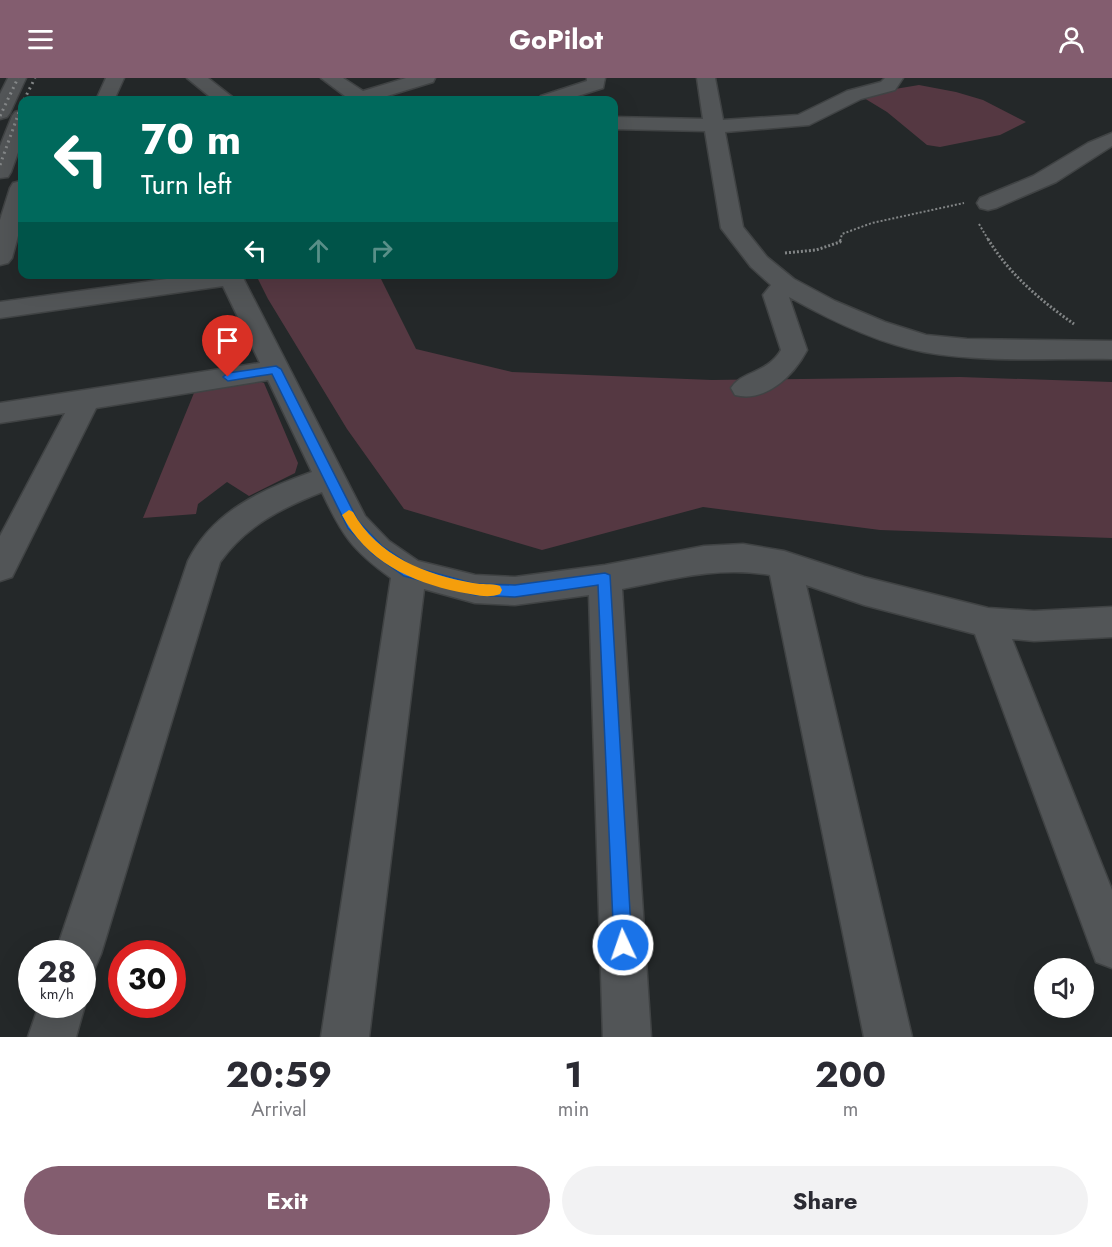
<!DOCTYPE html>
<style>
:root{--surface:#fff;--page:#f2f2f3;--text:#2b2b33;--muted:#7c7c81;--accent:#835d6f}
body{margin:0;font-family:Jost,sans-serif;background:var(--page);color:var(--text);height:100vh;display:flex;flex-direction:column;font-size:22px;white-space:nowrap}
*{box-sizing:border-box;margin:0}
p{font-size:20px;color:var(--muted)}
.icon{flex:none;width:33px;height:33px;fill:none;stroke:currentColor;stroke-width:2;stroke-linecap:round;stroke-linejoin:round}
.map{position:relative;height:959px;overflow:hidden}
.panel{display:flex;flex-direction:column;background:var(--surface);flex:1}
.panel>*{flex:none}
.hud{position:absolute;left:18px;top:18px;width:600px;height:183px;border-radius:12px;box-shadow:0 6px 24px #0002;background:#00695c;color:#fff;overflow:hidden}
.controls{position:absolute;left:1034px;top:880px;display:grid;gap:12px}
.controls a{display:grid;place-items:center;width:60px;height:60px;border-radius:50%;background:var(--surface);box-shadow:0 6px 24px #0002;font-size:30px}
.speed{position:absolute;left:18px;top:862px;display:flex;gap:12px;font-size:30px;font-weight:700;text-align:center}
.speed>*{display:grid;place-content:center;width:78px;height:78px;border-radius:50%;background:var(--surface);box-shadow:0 6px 24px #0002;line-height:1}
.speed small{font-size:15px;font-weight:400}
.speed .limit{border:9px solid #d22;background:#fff;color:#111}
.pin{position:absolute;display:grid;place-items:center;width:51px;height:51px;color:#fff;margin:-62px -26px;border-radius:50% 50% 50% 0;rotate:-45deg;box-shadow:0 0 6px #0007}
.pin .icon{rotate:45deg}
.me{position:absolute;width:66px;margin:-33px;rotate:357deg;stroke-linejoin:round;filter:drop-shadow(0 0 4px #0008)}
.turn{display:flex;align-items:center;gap:21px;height:126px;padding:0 24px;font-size:27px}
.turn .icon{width:78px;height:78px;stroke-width:2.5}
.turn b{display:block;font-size:42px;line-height:51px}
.lanes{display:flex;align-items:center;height:57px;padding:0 24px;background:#0003;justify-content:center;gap:30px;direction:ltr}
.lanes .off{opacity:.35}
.eta{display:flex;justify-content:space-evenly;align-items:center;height:102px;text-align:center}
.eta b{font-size:36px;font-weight:700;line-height:42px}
.button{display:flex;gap:12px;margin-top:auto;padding:12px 24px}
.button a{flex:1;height:69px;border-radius:36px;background:var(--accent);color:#fff;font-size:24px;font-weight:700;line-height:69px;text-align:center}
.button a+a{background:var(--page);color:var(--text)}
header{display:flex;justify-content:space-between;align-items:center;height:78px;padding:0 24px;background:var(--accent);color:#fff;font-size:27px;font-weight:700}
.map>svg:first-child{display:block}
.green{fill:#553842}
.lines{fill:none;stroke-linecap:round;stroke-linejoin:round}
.minor-casing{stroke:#404344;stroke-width:3}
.path-far1{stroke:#828586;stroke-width:2;stroke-dasharray:2 2;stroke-linecap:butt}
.path{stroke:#828586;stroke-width:3;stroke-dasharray:2 2;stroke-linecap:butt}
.minor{fill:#525557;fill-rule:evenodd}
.rail{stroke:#848788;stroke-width:3;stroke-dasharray:2 4;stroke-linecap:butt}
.route{fill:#1a73e8;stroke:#114b97;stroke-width:1.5}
.slow{fill:#f59e0b}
</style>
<header><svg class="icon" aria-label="menu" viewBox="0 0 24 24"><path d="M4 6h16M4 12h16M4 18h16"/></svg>GoPilot<svg class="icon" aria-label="person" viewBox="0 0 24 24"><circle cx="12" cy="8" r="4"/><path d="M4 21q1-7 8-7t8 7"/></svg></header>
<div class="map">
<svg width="1112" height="959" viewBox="0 0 1112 959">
<rect width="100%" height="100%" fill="#242829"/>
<path class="green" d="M919 7 956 14 983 22 1026 44 1000 57 940 69 927 67 887 34 859 17Z
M256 197H379L416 271 512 294 712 302 960 299 1112 304V460L880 452 703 429 542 472 404 431 347 351 268 221Z
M256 302 264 305 298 385 295 395 249 418 227 404 198 426 196 436 143 440 196 310Z"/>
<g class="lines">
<defs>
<path id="minor" d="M8 0H26L10 35 7 39 0 41V16Z
M106 0H124L114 22H96Z
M187 0H208L236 22H214Z
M321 0H343L363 13 406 0H435L433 4 374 22H342L345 18Z
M587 0H605L603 10 565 22H538L541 18 587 3Z
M697 0H715L723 42 798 37 847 13 881 4 885 0H903L895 12 861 21 809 47 725 54 743 149 767 179 794 201 835 223 885 244 926 257 967 261 1112 263V281C1050 280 985 285 924 274 877 265 830 242 789 219L807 272C794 297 766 325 735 317L731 310C741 293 767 296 781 272L763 217 771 207 751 189 721 150 705 53 614 51V39L703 41Z
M22 32V63L11 94 8 99 0 100V68L12 38 15 34Z
M1112 55V68L1056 104 996 130 988 132 980 130 977 125 980 120 1033 98 1088 65Z
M21 103 22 143 12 180 8 185 0 187V142L10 110 13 105Z
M203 196H241L365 438 389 463 418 483 475 497 515 499 605 487 704 468 743 466 784 473 864 499 988 530 1034 533 1112 529V559L1034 563 1012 561 1112 812V890L1096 884 1090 868 975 556 864 527 806 507 912 959H864L770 497C718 488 673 501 622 511L651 959H603L589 517 515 527 475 525 424 511 369 959H321L391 500C352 472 342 457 322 414 281 430 246 448 220 484L101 876 94 892 82 897V876H55L188 483C213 433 261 412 312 394L268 302 96 330 12 499 0 503V458L65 335 0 345V325L260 285 223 208 0 240V224Z
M82 920 85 927 76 959H28L39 927H82Z"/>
</defs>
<use href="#minor" class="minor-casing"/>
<path class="path-far1" d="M979 146 989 163
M840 163 842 156 872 145 964 125"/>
<path class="path" d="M988 161C1009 196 1041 223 1074 246
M785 175 816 172 840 164 841 161"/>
<use href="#minor" class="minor"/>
<path class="rail" d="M24 22 35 0
M0 38 18 0
M0 87 22 26"/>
</g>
<path class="route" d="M276 288 281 291 358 443 382 468 413 489 475 506 515 507 605 495 610 497 632 867 629 874 623 877 616 874 614 867 598 507 515 519 475 517 404 498 373 476 348 450 272 296 228 303 223 299 228 295Z"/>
<path class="slow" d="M349 432 353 434C377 478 426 497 473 505 482 507 491 505 500 508L502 512 500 516C487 521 472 516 459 514 411 504 366 483 342 437Z"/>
</svg>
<div class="controls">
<a><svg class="icon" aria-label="sound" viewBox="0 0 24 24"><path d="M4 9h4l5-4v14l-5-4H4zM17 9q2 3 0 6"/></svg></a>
</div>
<div class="speed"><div>28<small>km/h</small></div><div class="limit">30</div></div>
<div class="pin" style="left:228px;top:299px;background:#d93025"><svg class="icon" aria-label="arrive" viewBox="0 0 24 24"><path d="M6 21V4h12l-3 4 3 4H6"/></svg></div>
<svg class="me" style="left:623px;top:867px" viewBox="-20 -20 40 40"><circle r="17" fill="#1a73e8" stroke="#fff" stroke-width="3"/><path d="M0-11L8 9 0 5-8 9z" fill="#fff"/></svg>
<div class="hud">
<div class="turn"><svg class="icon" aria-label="left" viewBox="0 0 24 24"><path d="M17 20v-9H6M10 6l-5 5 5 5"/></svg><div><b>70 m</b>Turn left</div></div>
<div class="lanes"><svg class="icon" aria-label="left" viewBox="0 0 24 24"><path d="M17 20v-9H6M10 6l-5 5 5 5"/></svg><svg class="icon off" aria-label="ahead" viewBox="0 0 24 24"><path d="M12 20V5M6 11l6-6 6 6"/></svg><svg class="icon off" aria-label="right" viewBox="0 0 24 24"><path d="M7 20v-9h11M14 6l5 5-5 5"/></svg></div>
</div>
</div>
<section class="panel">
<div class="eta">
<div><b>20:59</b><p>Arrival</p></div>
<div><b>1</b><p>min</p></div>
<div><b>200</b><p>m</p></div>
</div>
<div class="button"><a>Exit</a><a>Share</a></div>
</section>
